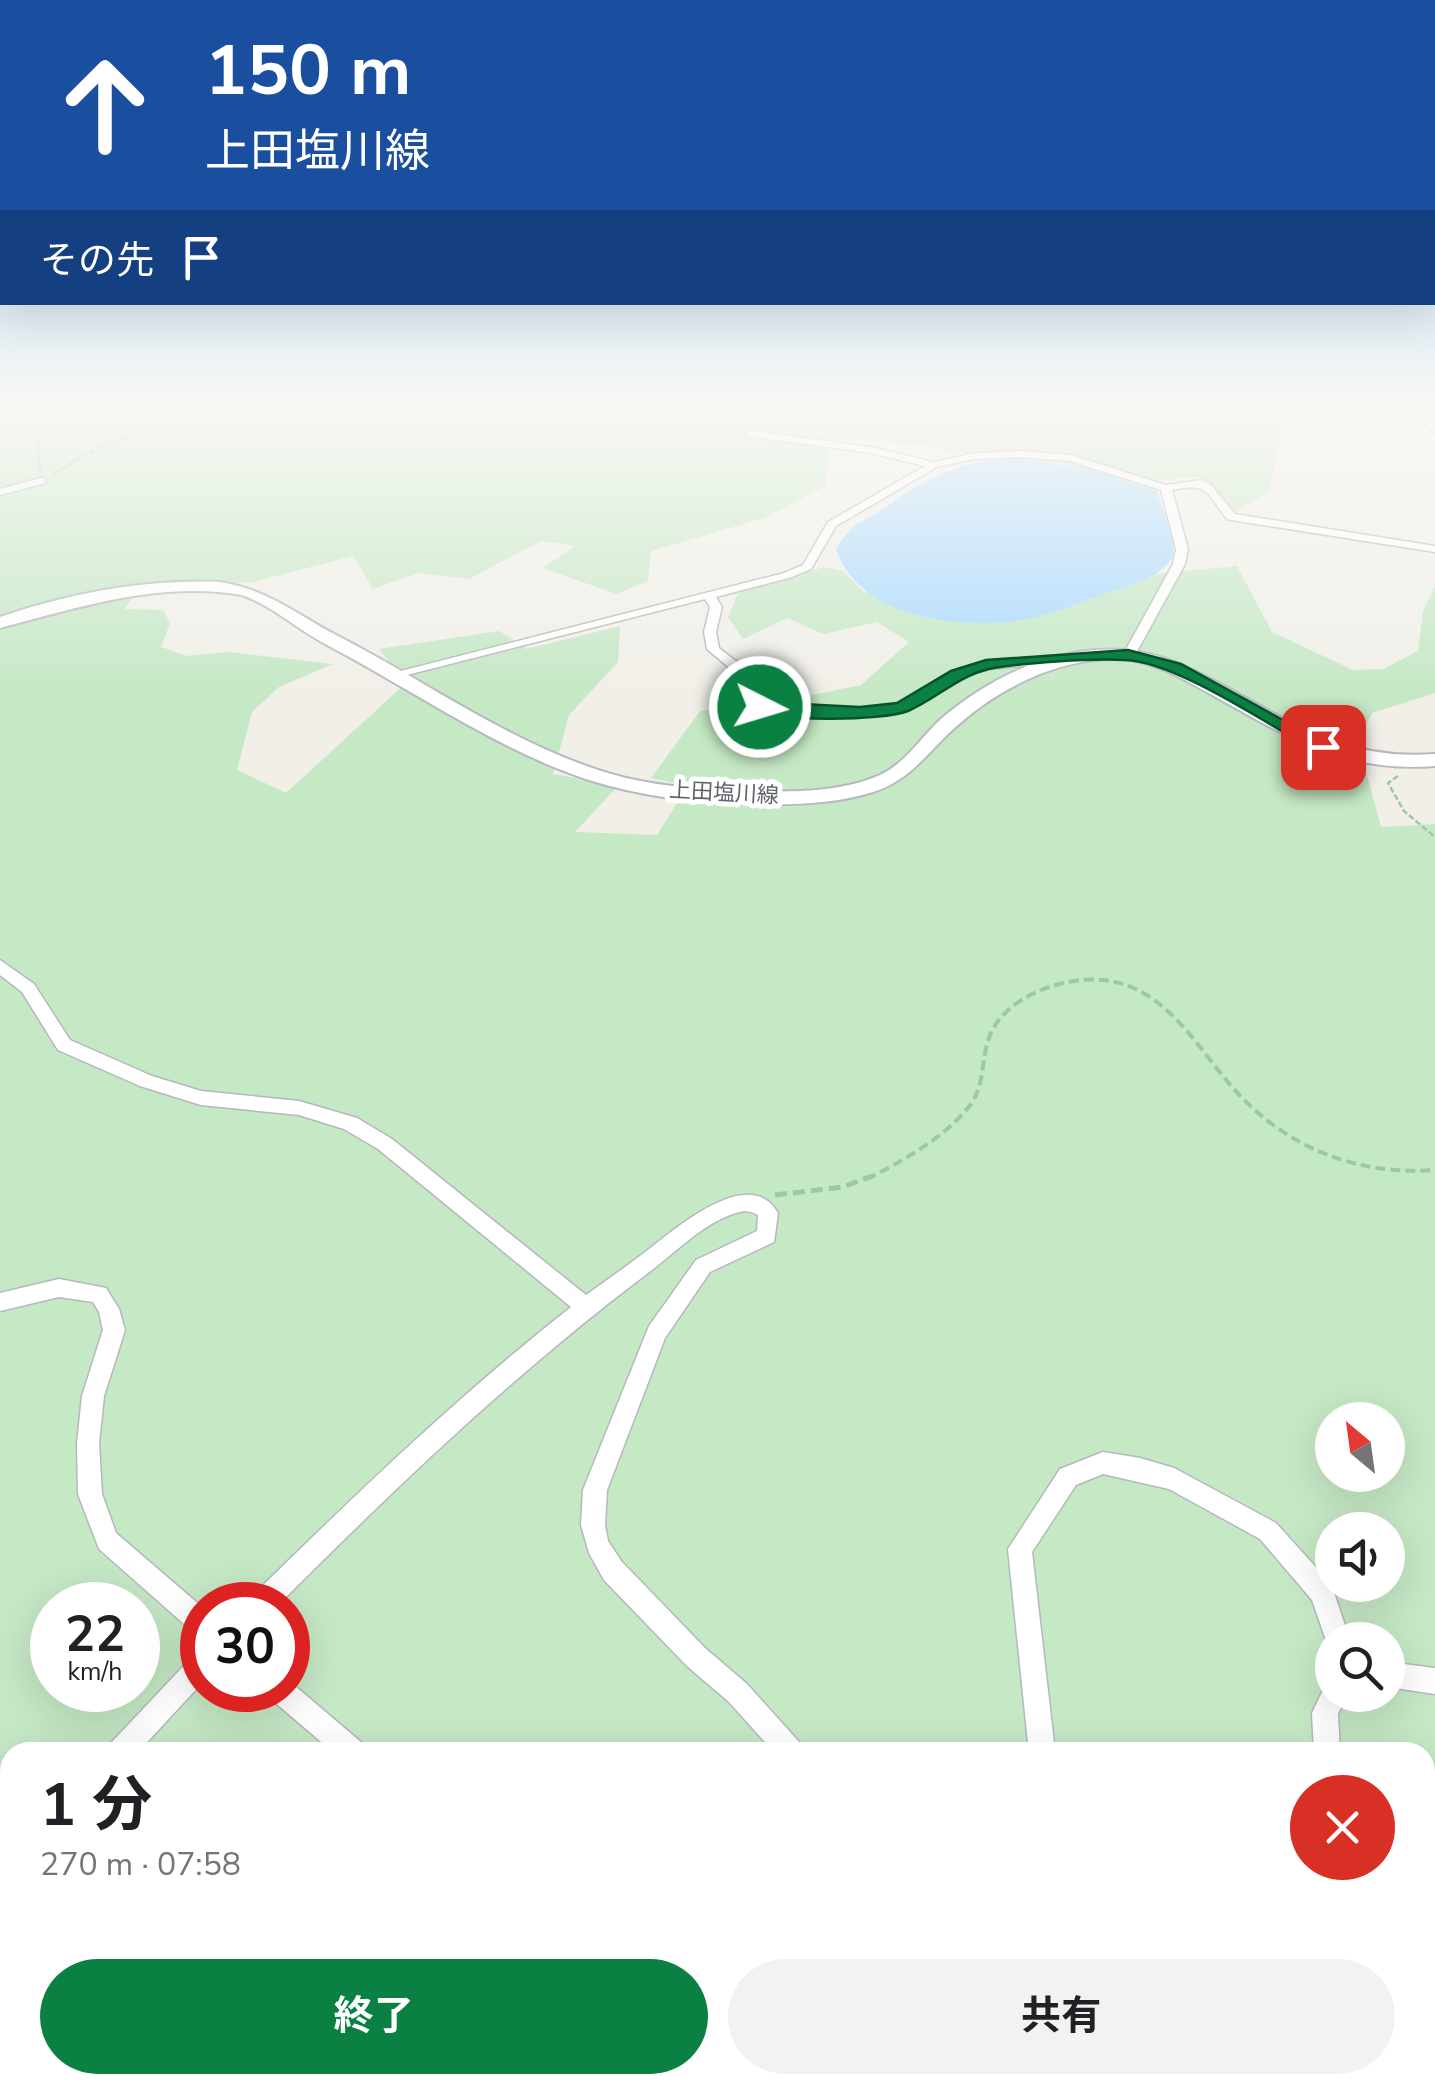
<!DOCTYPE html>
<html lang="ja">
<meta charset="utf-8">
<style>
:root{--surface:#fff;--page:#f2f2f2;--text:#202124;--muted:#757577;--accent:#0b8043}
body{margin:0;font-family:"Nunito Sans","Noto Sans JP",sans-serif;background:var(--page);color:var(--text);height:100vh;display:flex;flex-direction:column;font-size:38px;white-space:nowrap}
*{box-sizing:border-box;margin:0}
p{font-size:32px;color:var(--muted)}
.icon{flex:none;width:55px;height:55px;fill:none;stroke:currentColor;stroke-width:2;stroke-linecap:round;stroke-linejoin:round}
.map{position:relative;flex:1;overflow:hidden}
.side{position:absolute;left:0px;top:1742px;width:1435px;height:352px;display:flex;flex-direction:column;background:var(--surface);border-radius:30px 30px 0 0;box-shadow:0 10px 40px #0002}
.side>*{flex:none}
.guide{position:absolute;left:0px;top:0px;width:1435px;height:305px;box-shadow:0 10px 40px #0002;background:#1a4fa0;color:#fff;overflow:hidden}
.needle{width:65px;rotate:331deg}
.buttons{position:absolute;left:1315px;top:1402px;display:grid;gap:20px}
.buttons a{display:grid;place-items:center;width:90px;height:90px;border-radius:50%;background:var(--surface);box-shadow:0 10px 40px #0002;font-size:50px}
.speed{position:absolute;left:30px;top:1582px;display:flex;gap:20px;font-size:50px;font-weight:700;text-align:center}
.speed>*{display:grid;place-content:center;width:130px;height:130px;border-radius:50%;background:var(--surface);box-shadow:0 10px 40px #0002;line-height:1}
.speed small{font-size:25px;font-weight:400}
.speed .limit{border:15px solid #d22;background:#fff;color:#111}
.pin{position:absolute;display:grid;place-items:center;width:85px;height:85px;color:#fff;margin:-42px;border-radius:20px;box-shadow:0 5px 15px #0006}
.me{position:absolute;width:110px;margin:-55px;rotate:95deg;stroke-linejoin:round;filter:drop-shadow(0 0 8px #0008)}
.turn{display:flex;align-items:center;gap:35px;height:210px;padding:0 40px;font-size:45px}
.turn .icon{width:130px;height:130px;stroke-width:2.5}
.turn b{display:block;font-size:70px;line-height:85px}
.then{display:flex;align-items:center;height:95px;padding:0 40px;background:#0003;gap:20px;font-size:38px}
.round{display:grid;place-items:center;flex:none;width:105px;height:105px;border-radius:52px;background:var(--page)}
.overview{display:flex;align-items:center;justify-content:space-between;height:170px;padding:0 40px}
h1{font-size:60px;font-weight:700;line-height:75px}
.action{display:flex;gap:20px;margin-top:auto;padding:20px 40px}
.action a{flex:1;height:115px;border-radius:60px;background:var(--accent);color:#fff;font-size:40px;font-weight:700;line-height:115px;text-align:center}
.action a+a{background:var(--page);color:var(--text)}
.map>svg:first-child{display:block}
.green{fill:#c5e8c5;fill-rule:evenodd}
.water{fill:#aadaff}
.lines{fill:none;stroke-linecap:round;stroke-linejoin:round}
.street-casing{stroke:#b5b8bc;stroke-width:3}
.secondary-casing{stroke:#b6babf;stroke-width:4}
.path-far2{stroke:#9cc7a9;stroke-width:2.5;stroke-dasharray:6 2.5;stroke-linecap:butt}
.path-far1{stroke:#9cc7a9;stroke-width:4;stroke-dasharray:10 5;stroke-linecap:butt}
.path{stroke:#9cc7a9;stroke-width:5;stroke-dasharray:12 6;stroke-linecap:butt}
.street{fill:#fff;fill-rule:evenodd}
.secondary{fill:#fff;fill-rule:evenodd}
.route{fill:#0b8043;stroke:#07532c;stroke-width:2.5}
.labels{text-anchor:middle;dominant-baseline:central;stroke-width:10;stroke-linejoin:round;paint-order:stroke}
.far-street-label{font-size:22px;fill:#5f6368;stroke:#fff}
</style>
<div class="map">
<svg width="1435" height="2093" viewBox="0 0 1435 2093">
<rect width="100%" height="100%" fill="#f1efe8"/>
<path class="green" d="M0 406H1293L1278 446 1268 493 1234 512 1214 488 1199 477 1136 482 1058 463 991 459 923 445 828 436 829 461 825 486 767 517 651 551 648 581 616 594 543 568 575 546 541 541 469 579 418 573 373 589 353 556 253 582 157 587 0 620Z
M1237 566 1272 632 1353 670 1383 669 1418 651 1423 611 1435 587V693L1372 713 1358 742 1381 827 1435 824V2093H0V625L136 594 124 609 163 610 170 623 161 647 187 656 228 652 333 664 279 687 252 712 237 770 286 793 406 683 379 649 499 631 527 649 620 626 618 662 569 715 553 774 618 786 575 832 657 835 688 786 651 778 700 711 774 703 861 685 909 642 877 622 823 634 787 618 743 639 728 617 738 593 824 567 843 571 864 592 1131 585 1154 574ZM1332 1420H1388V1475H1332ZM1332 1530H1388V1585H1332ZM52 1605H138V1690H52ZM202 1605H288V1690H202ZM1332 1640H1388V1695H1332ZM10 1752H1425V2085H10Z"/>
<path class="water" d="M1012 458 1089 469 1157 491C1161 505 1178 547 1172 558 1159 579 1126 587 1104 594 1074 605 1040 619 1008 622 948 628 857 614 836 549 853 520 865 522 889 505 926 478 965 460 1012 458Z"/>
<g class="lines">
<defs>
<path id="street" d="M1400 406H1411L1435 424V432Z
M751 431 870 447 934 462 975 453 1022 451 1071 455 1166 485 1201 480 1210 484 1235 514 1435 546V552L1231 520 1227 519C1205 491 1209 483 1172 490L1188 549 1185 564 1135 655 1129 659 1123 655 1173 564 1176 549 1161 490 1070 461 1022 457 975 459 937 467 836 526 811 569 792 577 716 597 722 607 716 632 719 648C739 665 764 675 766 705L771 707 859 708 898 704 952 672 982 662 1072 654 1076 655V661L988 669 962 678 901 712 859 716 769 715 755 710 746 682 707 649 704 632 710 607 705 599 395 678 389 674 784 573 803 565 828 522 925 466 870 453 748 436V432Z
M41 478 45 479V483L0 495V489Z
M0 960 34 984 70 1040 152 1076 201 1091 299 1101 357 1118 392 1139 586 1295C606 1281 625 1267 644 1253 672 1232 749 1162 778 1213L774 1242 710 1272 665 1338 607 1490 605 1525 608 1541 622 1562 705 1648 747 1684 800 1743 804 1752H774L729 1702 687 1666 604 1580 589 1553 581 1525 583 1490 649 1326 696 1260 757 1231 758 1215C750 1211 745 1210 736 1213 703 1223 675 1253 648 1273 515 1373 396 1487 278 1605H249L252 1596C355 1495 458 1396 571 1307L378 1149 344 1129 299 1115 201 1105 140 1086 58 1050 22 992 0 975Z
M59 1279 106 1288 119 1309 125 1330 104 1396 99 1443 102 1494 116 1533 202 1607V1635L193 1632 99 1549 78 1494 77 1443 82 1396 103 1330 99 1312 93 1302 59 1297 0 1311V1293Z
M1103 1452 1140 1458 1174 1468 1276 1523 1331 1584 1350 1640H1332V1650L1329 1649 1312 1600 1260 1539 1169 1489 1103 1474 1076 1485 1032 1552 1055 1752H1029L1008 1549 1060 1469Z
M202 1652V1683L138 1752H107L111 1743 193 1656Z
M1388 1662 1435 1668V1694L1388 1687Z
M288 1680 362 1743 366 1752H333L271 1699 267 1690H288Z
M1332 1683V1695H1347L1338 1714 1340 1752H1314L1312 1713 1325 1686Z
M10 1856V1891L0 1895V1860Z
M81 2085H115L112 2093H78Z
M503 2085H537L534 2093H500Z
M916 2085H948L945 2093H913Z
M1337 2085H1367V2093H1337Z"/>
<path id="secondary" d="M220 582C271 590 298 616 342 638 434 686 525 753 626 778 665 787 707 790 746 791 790 792 839 793 880 775 906 763 921 737 941 719 1002 667 1085 633 1164 658 1264 696 1319 763 1435 754V766C1346 773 1291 739 1216 697 1186 681 1154 660 1118 659 1056 658 994 690 949 733 924 757 908 781 873 792 835 804 793 805 753 804 698 803 642 797 589 780 497 750 413 690 327 645 298 630 273 606 242 595 159 581 80 607 0 628V617C71 593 145 579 220 582Z"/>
</defs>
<use href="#street" class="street-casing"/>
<use href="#secondary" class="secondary-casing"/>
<path class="path-far2" d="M40 469 36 423 93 406
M53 474 90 452 128 437 130 422 159 406
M1398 776 1388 783 1404 811 1435 837"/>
<path class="path-far1" d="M867 1179C903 1161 947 1136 971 1104 985 1084 981 1060 989 1038 1003 997 1063 976 1103 980 1165 986 1196 1046 1233 1088 1285 1147 1356 1176 1435 1170"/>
<path class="path" d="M775 1195 843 1187 872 1176"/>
<use href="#street" class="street"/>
<use href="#secondary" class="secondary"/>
</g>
<linearGradient id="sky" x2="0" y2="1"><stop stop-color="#8fc3f1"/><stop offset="0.58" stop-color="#f9f8f5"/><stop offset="1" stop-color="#f9f8f5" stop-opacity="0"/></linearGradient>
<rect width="1435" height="699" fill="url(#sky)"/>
<path class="route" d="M1128 650 1181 664 1332 747 1323 753 1316 751C1270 726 1175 661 1125 660 1093 658 1020 663 989 669 958 676 936 699 908 711 884 721 769 723 751 707L760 702 860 707 897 703 951 671 986 660Z"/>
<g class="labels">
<g class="far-street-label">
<text transform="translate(724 793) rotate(3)">上田塩川線</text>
</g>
</g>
</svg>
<div class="buttons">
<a><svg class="needle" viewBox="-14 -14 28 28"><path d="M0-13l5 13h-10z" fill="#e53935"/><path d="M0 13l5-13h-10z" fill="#757577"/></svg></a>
<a><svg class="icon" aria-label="sound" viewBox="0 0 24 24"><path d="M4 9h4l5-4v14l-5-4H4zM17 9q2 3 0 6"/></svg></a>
<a><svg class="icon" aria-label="search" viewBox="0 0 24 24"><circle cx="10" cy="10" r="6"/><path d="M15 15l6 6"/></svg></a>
</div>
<div class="speed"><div>22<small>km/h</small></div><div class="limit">30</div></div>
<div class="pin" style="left:1323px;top:747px;background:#d93025"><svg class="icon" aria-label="arrive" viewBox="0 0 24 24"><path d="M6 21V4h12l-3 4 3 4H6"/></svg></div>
<svg class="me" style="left:760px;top:707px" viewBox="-20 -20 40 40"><circle r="17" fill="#0b8043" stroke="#fff" stroke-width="3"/><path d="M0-11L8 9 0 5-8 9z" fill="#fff"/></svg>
<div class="guide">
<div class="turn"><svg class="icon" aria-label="ahead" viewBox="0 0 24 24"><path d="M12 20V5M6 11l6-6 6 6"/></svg><div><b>150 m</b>上田塩川線</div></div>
<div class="then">その先<svg class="icon" aria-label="arrive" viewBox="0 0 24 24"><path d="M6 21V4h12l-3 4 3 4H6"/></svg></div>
</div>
<section class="side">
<div class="overview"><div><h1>1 分</h1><p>270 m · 07:58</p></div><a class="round" style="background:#d93025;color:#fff"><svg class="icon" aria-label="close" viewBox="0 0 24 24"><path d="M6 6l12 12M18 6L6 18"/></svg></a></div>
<div class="action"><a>終了</a><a>共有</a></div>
</section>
</div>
